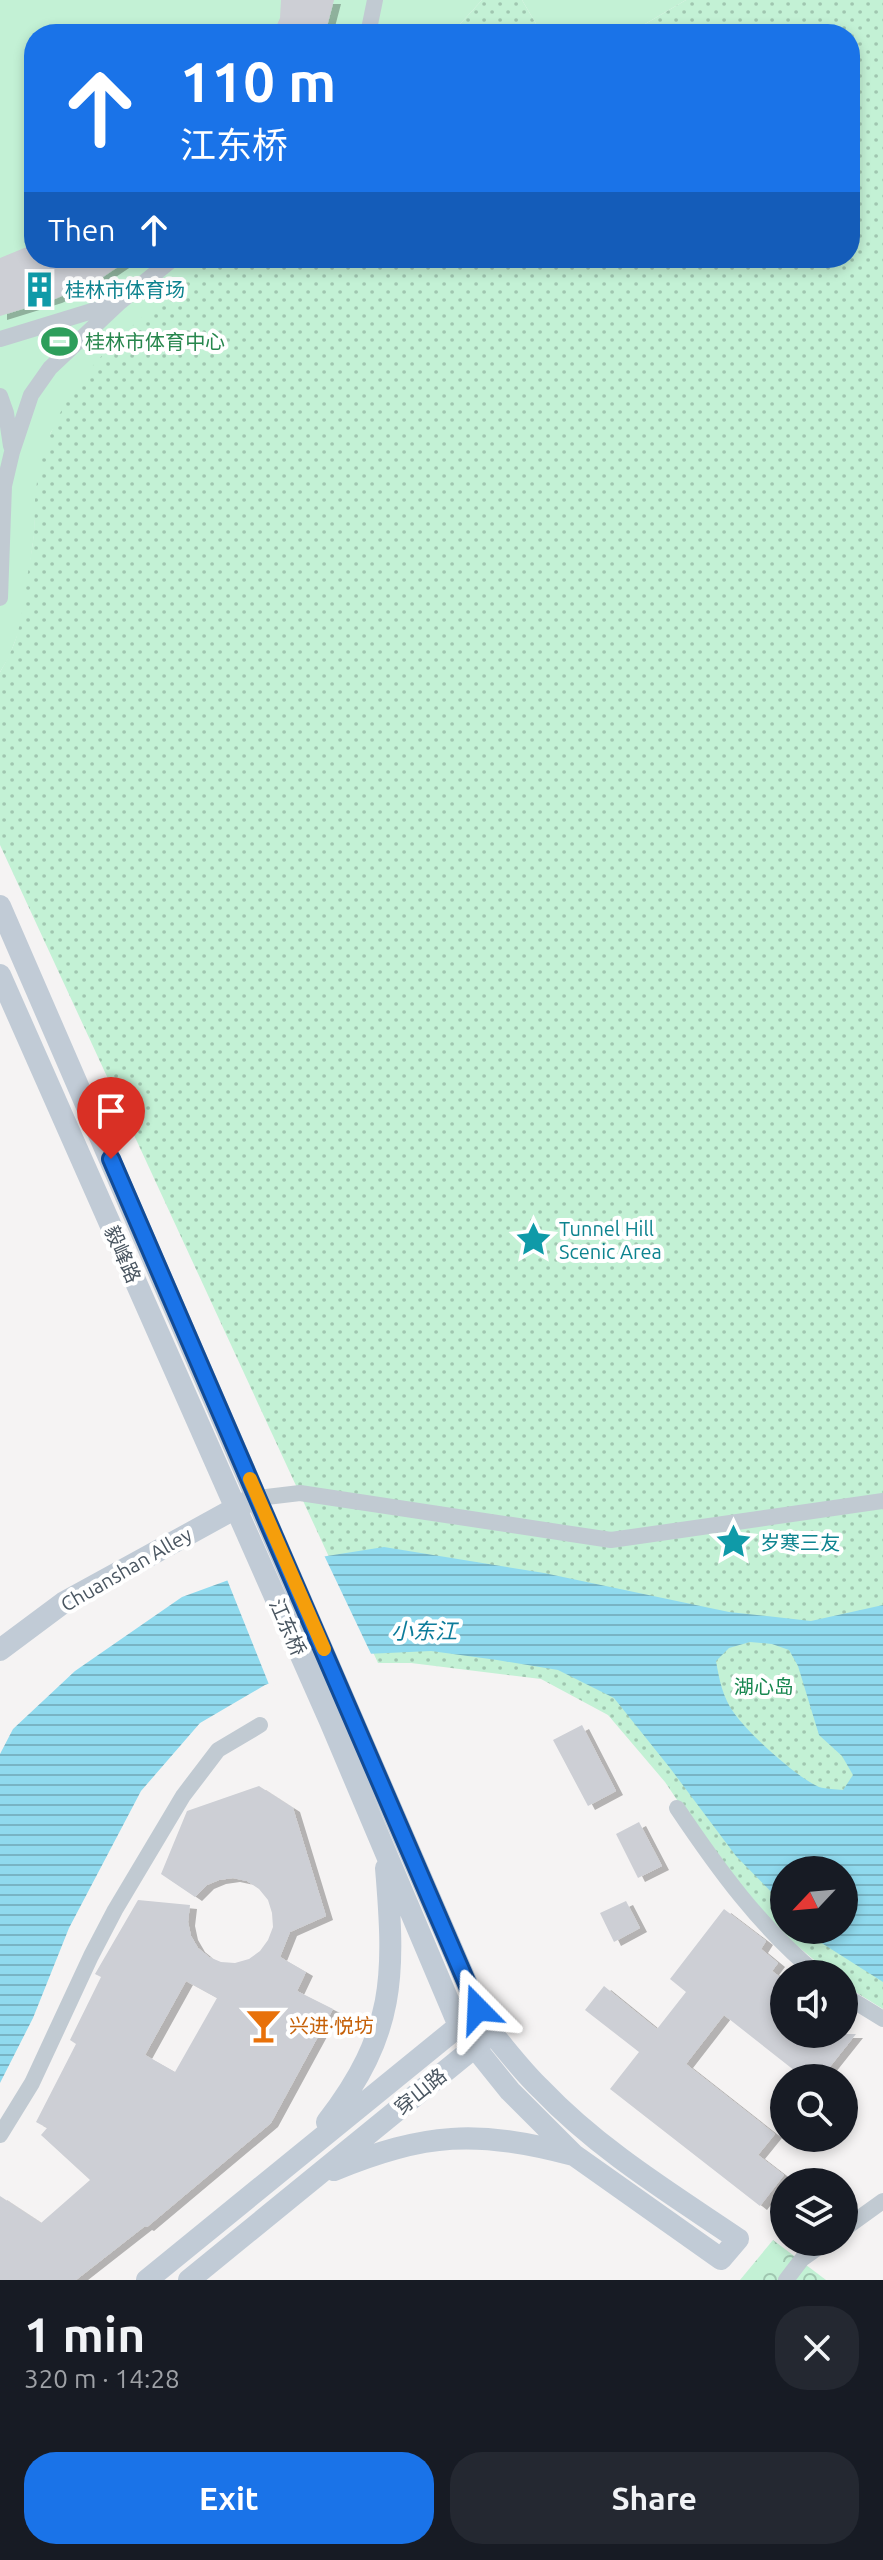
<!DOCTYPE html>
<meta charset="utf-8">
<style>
:root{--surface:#171b24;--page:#242831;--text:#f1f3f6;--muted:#9ea1a6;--accent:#1a73e8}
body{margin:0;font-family:Ubuntu,"Noto Sans SC",sans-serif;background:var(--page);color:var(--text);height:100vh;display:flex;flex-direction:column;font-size:30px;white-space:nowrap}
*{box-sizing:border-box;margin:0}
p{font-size:26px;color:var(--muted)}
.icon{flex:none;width:44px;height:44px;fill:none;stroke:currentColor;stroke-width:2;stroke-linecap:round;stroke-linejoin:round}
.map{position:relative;height:2280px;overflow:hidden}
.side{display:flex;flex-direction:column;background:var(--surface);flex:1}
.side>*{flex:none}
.guide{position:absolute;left:24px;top:24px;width:836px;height:244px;border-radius:32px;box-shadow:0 4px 12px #0003;background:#1a73e8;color:#fff;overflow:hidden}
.needle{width:52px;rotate:244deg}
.fabs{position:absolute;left:770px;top:1856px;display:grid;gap:16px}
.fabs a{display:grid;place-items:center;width:88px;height:88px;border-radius:50%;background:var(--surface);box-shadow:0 4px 12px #0003;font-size:40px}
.pin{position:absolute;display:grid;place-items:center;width:68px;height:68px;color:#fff;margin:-82px -34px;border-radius:50% 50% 50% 0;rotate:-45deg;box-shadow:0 0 8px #0007}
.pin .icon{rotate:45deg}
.me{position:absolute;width:88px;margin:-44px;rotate:339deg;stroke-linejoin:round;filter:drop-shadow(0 0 6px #0008)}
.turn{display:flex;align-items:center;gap:28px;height:168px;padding:0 24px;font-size:36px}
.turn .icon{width:104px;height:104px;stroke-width:2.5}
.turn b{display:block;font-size:56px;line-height:68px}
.then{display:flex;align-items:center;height:76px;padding:0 24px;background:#0003;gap:16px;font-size:30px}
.round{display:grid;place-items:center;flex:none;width:84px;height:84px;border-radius:32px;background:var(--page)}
.summary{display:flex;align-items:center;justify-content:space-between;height:136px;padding:0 24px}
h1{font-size:48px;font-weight:700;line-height:60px}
.button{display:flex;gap:16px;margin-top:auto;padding:16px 24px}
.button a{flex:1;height:92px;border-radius:32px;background:var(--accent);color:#fff;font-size:32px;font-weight:700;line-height:92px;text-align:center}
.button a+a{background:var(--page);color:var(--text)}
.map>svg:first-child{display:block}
.grass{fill:#c3f1d5}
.forest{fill:url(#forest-crowns)}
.park{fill:url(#park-dots);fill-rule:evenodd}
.water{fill:url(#water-rules);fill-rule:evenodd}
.pier{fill:#f5f3f3}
.building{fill:#cdcfd5;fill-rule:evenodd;filter:url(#shadow)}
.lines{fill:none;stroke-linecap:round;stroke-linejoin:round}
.street{stroke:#c1cad2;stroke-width:16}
.secondary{stroke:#c1cbd6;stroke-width:22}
.route-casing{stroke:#114b97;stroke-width:20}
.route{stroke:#1a73e8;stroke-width:14}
.slow{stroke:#f59e0b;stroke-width:14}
.labels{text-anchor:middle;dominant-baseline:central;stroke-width:8;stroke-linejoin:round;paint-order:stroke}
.culture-label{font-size:20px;fill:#0d838f;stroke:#fff;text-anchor:start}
.leisure-label{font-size:20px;fill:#27864d;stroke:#fff;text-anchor:start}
.street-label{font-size:20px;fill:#4a5661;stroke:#fff}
.park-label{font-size:20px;fill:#17864f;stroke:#fff}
.food-label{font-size:20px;fill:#c56008;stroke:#fff;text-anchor:start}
.water-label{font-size:22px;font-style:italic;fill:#0c7c9b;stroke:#fff}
</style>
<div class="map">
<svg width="883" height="2280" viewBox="0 0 883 2280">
<defs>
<pattern id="forest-crowns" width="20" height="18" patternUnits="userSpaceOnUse" patternTransform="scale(2)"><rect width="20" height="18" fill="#c3f1d5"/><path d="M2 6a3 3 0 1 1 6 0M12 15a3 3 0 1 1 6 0" fill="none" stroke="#a0c6b0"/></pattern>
<pattern id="park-dots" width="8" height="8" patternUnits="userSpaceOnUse" patternTransform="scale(2)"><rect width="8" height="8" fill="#c3f1d5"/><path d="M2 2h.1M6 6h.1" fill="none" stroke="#a0c6b0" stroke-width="1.8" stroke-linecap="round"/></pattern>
<pattern id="water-rules" width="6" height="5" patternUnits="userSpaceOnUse" patternTransform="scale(2)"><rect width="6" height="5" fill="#90daee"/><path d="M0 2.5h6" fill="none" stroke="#78b4c4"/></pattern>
<filter id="shadow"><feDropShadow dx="7" dy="4" stdDeviation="0" flood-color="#0004"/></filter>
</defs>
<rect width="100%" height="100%" fill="#f5f3f3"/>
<path class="grass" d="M0 0H482L451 34H34V258H214L101 357 51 432 37 483 34 535 22 623 9 657 0 672Z
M522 0H686L628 34H542Z"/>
<path class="forest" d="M773 2240 826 2280H740Z"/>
<path class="park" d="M482 0H522L542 34H451Z
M686 0H883V2009L844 1985V1974H831L777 1929 722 1867 665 1782 608 1715 541 1679 411 1663H378L0 845V672C21 638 21 617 27 579 29 563 33 547 34 531 35 515 34 498 37 482 55 375 137 323 214 258H850V34H628ZM784 1870H844V1930H784Z"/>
<path class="water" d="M384 1547 544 1573 729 1612 811 1621 883 1605V1982L820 1942 808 1930H844V1870H784V1905L736 1856 670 1768 614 1698 558 1670 497 1660 431 1651 344 1655 265 1685 200 1723 141 1791 69 1928 33 2018 0 2083V1754L13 1729 75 1671 182 1597 270 1565ZM750 1642 772 1644 789 1650 798 1666 819 1735 842 1756 853 1775 843 1790C836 1789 826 1789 819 1787 796 1777 749 1734 734 1713 723 1698 719 1679 716 1661L729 1648Z"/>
<path class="pier" d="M323 1553 373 1658 345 1659 270 1687 226 1577 269 1561Z"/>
<path class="building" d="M281 0H334L325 34H273L280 18Z
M34 244V258H131L100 279 55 299 0 316V258Z
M582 1725 616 1791 588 1806 553 1740Z
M259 1786 293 1808 326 1916 290 1932 280 1957 306 1972 297 1991 333 2009 271 2123 147 2227 145 2226 76 2280H0V2196L41 2223 90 2180 41 2135 47 2128 36 2122 76 2044 70 2040 101 1977 95 1974 138 1900 190 1905 188 1922 191 1936 198 1948 209 1957 221 1962 235 1963 249 1959 260 1951 268 1940 273 1927 272 1913 268 1900 259 1889 247 1881 233 1878 219 1880 207 1885 195 1897 161 1874 187 1811ZM186 1981 217 1998 175 2072 145 2055Z
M639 1822 662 1866 638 1878 616 1834Z
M626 1901 640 1928 614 1942 600 1913Z
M724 1909 766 1941 761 1949 778 1963 772 1971 784 1980V2034H856L821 2078H804L724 2015 686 2064 775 2134 758 2155 784 2175 760 2206 610 2089 639 2052 585 2010 604 1986 657 2029 686 1992 670 1979Z"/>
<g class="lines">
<path class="street" d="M368 34 375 0
M0 339 115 304
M0 396 6 413 11 446
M0 598 4 486 12 452 31 395 50 368 120 302 174 258
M258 1498 300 1493 611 1540 883 1501
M677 1808C718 1869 760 1927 817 1974
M844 1995 883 2019
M0 2135 32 2083 91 1956 115 1910 183 1796 218 1750 260 1725
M844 2229 883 2201
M786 2280 802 2259 826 2242"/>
<path class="secondary" d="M0 906 478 2009 492 2033 189 2280
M0 975 330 1721 459 2026 147 2280
M0 1650 63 1603 245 1503
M465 2035 510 2091 574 2155 721 2259 738 2239C670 2193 598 2149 541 2089 523 2072 508 2052 492 2033
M327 2122C396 2033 395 1975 386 1868
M334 2170C425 2133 477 2129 573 2155"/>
</g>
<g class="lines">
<defs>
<path id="route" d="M111 1159 478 2009"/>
</defs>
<use href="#route" class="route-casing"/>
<use href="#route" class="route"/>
<path class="slow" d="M250 1479 324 1649"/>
</g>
<defs>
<symbol id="building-bare" viewBox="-9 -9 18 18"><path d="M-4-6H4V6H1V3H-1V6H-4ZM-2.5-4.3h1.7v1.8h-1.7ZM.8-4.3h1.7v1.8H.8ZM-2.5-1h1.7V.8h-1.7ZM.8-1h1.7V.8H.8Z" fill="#0f9aa8" stroke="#fff" stroke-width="2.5" paint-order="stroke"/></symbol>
<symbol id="stadium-bare" viewBox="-9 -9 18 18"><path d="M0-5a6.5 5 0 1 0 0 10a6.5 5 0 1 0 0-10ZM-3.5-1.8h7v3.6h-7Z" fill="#2e9e5b" stroke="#fff" stroke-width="2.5" paint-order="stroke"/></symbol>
<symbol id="sight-bare" viewBox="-9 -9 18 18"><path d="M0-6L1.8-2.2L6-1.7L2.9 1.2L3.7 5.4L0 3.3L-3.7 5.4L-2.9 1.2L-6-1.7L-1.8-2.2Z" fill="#0f9aa8" stroke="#fff" stroke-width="2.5" paint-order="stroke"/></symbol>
<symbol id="bar-bare" viewBox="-9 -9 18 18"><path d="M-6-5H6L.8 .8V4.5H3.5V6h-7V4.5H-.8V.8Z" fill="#e8710a" stroke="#fff" stroke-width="2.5" paint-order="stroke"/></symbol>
</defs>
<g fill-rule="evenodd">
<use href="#building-bare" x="14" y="264" width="51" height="51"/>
<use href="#stadium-bare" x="34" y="316" width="51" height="51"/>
<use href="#sight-bare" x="508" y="1214" width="51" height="51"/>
<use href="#sight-bare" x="708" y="1516" width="51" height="51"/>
<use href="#bar-bare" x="238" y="2000" width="51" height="51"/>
</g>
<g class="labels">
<g class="culture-label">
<text x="65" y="289">桂林市体育场</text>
<text x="559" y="1228">Tunnel Hill<tspan x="559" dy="23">Scenic Area</tspan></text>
<text x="760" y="1542">岁寒三友</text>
</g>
<g class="leisure-label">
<text x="85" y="341">桂林市体育中心</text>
</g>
<g class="street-label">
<text transform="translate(123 1254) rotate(66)">毅峰路</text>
<text transform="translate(126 1569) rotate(-30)">Chuanshan Alley</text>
<text transform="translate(288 1627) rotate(66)">江东桥</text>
<text transform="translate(420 2091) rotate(-39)">穿山路</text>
</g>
<g class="park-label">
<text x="764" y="1686">湖心岛</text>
</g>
<g class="food-label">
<text x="289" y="2025">兴进·悦坊</text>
</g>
<g class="water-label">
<text x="424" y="1630">小东江</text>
</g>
</g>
</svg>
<div class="fabs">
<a><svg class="needle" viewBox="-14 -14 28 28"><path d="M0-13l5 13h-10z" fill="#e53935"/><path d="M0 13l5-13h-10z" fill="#9ea1a6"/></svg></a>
<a><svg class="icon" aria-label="sound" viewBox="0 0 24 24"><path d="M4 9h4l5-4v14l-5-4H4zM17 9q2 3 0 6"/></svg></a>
<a><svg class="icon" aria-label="search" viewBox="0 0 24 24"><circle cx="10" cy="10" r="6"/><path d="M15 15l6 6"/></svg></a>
<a><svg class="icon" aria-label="layers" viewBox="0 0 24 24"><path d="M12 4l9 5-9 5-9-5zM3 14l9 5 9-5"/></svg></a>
</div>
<div class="pin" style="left:111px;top:1159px;background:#d93025"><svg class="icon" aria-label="arrive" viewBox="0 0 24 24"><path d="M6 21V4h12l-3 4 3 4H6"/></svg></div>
<svg class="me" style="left:478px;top:2009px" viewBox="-20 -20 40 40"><path d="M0-17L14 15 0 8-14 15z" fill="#1a73e8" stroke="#fff" stroke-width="4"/></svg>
<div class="guide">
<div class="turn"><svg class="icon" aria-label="ahead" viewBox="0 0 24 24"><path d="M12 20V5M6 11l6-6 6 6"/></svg><div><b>110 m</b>江东桥</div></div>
<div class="then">Then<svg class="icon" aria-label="ahead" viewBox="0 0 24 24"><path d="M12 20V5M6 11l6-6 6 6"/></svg></div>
</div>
</div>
<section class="side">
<div class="summary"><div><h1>1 min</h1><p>320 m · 14:28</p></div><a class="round"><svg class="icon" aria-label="close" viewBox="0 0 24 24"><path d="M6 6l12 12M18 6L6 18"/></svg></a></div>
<div class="button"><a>Exit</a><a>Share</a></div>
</section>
